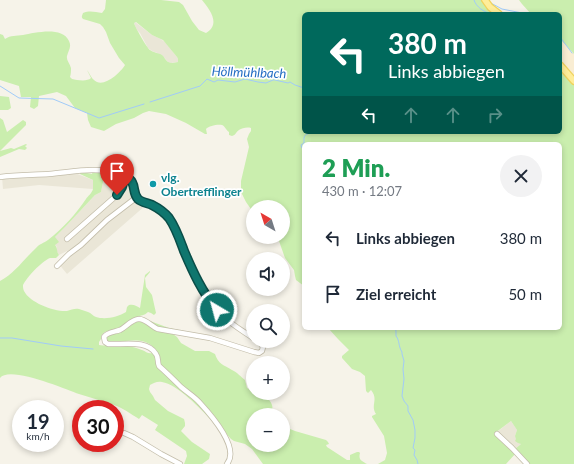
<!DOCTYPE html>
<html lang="de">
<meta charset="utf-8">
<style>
:root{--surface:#fff;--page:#f2f2f3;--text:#1f2937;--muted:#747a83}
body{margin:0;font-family:Lato,sans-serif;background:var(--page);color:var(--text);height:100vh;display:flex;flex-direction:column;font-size:15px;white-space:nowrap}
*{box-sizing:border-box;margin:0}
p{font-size:13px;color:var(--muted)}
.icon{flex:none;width:22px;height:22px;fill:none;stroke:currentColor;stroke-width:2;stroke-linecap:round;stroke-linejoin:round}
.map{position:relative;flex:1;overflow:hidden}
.drawer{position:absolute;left:302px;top:142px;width:260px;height:188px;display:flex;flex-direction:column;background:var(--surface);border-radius:6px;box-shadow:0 2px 6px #0003}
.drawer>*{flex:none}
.top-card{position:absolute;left:302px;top:12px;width:260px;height:122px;border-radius:6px;box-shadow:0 2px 6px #0003;background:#00695c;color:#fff;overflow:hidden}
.needle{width:26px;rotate:321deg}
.tools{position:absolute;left:246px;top:200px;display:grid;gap:8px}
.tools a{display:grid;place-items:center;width:44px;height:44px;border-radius:50%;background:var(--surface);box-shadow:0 2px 6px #0003;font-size:20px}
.speed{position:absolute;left:12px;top:400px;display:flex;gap:8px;font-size:20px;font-weight:700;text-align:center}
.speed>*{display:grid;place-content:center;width:52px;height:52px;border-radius:50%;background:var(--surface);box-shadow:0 2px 6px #0003;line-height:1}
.speed small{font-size:10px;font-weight:400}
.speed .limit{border:6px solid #d22;background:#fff;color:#111}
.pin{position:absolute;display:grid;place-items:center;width:34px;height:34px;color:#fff;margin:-41px -17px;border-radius:50% 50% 50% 0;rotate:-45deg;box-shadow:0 0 4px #0007}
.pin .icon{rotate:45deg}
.me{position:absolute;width:44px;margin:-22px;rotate:323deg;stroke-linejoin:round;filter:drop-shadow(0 0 3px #0008)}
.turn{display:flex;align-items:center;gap:14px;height:84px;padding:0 20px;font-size:18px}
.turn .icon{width:52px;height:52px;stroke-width:2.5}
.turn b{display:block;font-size:28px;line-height:34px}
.lanes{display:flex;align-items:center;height:38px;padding:0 20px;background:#0003;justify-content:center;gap:20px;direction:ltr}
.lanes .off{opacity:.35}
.round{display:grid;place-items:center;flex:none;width:42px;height:42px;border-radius:21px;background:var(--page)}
.head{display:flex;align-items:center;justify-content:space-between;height:68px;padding:0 20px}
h1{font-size:24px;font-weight:800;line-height:30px;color:#1e9e55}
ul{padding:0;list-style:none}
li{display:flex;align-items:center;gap:12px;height:56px;padding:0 20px}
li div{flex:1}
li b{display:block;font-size:15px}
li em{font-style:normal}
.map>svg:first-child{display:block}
.residential{fill:#eae6d7}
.commercial{fill:#f9edd3}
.green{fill:#caeeae;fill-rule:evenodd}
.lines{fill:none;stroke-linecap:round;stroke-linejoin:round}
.stream{stroke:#a1cbf8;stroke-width:1}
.minor-casing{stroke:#c3bdaa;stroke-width:6}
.major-casing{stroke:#f0d35e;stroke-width:8}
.minor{stroke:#fff;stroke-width:4.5}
.major{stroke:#ffed99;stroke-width:5.5}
.route-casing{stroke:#0a4d48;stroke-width:10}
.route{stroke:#0f766e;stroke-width:7}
.culture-dot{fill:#0f9aa8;stroke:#fff;stroke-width:1.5}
.labels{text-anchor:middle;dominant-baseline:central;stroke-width:3.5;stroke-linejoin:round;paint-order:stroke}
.culture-label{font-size:12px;font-weight:bold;fill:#0d838f;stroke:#fff;text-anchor:start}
.water-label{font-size:13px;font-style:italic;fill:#246ec3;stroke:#fff}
</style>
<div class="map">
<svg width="574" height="464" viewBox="0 0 574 464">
<rect width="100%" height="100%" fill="#f6f3e9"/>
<path class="residential" d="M135 22 152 35 159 38 165 42 177 57 178 59V62L171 63 168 62 162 55 152 51 148 48 140 33 137 30 134 23Z
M105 171 130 178 139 199 146 205 67 274 58 263 71 249 59 255 56 250 57 247 55 245V237L67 225 95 195 101 192Z
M72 172 93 180V189L39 185 3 189 2 177Z
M511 421 517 430 515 436 521 444 515 449 497 432Z"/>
<path class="commercial" d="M560 39 574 54V77L560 61Z"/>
<path class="green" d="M106 0H161L179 2 183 5 192 21 199 30 206 33C221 24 210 10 202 0H482L495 14H304V132H560V68L574 84V464H527L515 449 521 444 518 443 515 441 516 439 515 436 517 430 511 421 495 433 516 453 506 464H378L385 460 387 453 384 436 372 417V416L376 414C370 405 379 400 371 390L368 393 366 391 365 376 360 372 352 369 342 358V356L349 350 338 339 328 328H560V144H304V286L296 280 295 276 294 270 285 258 279 241 275 237H283V207H253V212L246 202 241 192V181L249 147 247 139 249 134 251 131V128C247 127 242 128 239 130 235 133 236 135 232 136L229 135V132C226 130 225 126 222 125 217 124 209 126 206 129L207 134H205L186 123 166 114 149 111 143 113 134 118 116 124 104 131 91 127 88 120 87 113 75 108 66 96 57 92 39 96 38 106 34 109 30 107 31 97H21L19 86 0 80V34L3 35 5 39C11 35 16 36 23 35 35 33 62 26 69 41 72 47 68 51 67 56 66 60 70 64 71 68 71 71 71 74 70 77L72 79C77 80 87 82 91 78L87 70C90 74 92 80 97 82 106 86 121 72 125 65L119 58 110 43 106 32 103 27 100 24 83 19C81 17 82 16 83 13 90 10 95 12 102 13L105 9ZM136 22 152 35 163 40 177 57 178 59V62C174 63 169 64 166 60 164 58 164 56 162 55 159 53 154 53 150 50 147 48 135 27 134 23Z
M519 0H574V54L560 39V14H531L522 4Z
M0 96 9 97 11 108 8 110H0Z
M0 118 3 120 7 132 23 120 26 122V125L0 151Z
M26 144 27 145 25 146 27 148 25 150 19 149 0 157V151L11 148 14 149Z
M82 171 87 173 92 174 93 171 105 172 101 192 95 195 67 225 55 237 59 242 55 245C58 248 56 251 59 255L56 258C55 258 51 258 50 258 41 262 27 277 23 285 23 287 23 289 24 291 30 303 55 312 67 311 71 310 75 308 79 309 82 310 85 311 88 312 91 313 93 316 96 317 105 320 118 317 126 312L127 307 129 305C134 304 136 306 140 308L145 275 150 271V272L145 278 146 287 152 295 156 313 154 315 151 313 148 312C144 316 141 315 137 317 130 320 125 326 118 329 111 331 101 330 101 339L99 342V345C103 346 108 345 112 345 122 345 133 346 142 350 147 352 149 355 154 352V348C143 335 123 343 109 342L106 340 107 336 125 329 138 321 146 323 150 321 169 328 183 331 173 334 177 337 181 343 195 351H209L215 354C218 364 224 365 232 370 237 372 241 377 245 380L247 388 253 391V393C260 393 270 398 272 405 273 408 272 412 272 415H253V445H283V424L290 429 295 431 326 440 328 442 329 444 326 445 327 447 347 460H350V455L357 452H359L360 453C358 460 362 461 367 464H263L252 449 245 444 234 441 231 439 214 420H211C201 409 177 384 162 382 157 381 154 383 150 385L149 389 150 392 153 396 155 400 168 411 184 419 185 423V426L181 431 192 442 210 454 209 459 202 464H184L187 456 186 451 155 430 158 425 142 415 139 419C131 414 123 408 114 405 103 401 91 398 79 394 65 389 9 365 0 378V281C14 274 24 259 36 248 39 244 44 243 48 240 63 228 76 214 86 199 88 196 92 193 93 189 93 186 93 183 93 180L80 174V173Z"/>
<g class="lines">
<path class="stream" d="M474 0C476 7 484 12 491 14
M481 0H482
M489 2 502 9 527 14
M560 37 572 53
M0 86 19 98 53 99 99 118 144 104
M150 102 200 86 207 79 214 82 218 80 235 82 245 79 258 82 266 83 273 80H275L288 83 290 82 295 85 304 88
M302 148 301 145 304 143C304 141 304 140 304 138 305 133 310 134 313 132
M303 150 304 151
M395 328 396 331V336C400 341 398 346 402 352V354L404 361 403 369 404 379 402 396 404 401 408 406V411L413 420 415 430V438L413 448 415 450 414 455 417 460 418 464
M0 338H12L61 346 93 349"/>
<defs>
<path id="minor" d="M0 177C16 175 33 175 49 174 73 172 96 166 119 174 123 175 127 177 130 179 135 184 134 193 138 199 147 206 159 207 167 216 177 227 181 244 187 257 196 279 206 300 223 316 232 325 243 331 253 338
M67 239 117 195 122 187 125 176
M57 266 69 254 81 245 107 220 137 197
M124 433 133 437 161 454 180 464
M497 434 512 448 527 464
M227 464C240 448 211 415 200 403 195 397 188 393 181 387 174 380 167 373 159 366 157 362 159 358 156 354 147 339 123 345 108 344L105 342 104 337C107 332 114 332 120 330 126 327 132 319 139 319 146 319 152 327 158 329L210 338 254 352 259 353 262 351 263 347 261 344 257 341"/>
<path id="major" d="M485 0 490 7 499 14
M560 65 574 81"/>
</defs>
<use href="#minor" class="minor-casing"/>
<use href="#major" class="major-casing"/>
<use href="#minor" class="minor"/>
<use href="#major" class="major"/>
</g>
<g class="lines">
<defs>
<path id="route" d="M117 195 122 187 125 176C138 183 131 191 138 199 141 202 147 203 152 205 158 208 164 212 169 218 176 228 180 240 184 251 193 272 202 292 217 310"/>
</defs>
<use href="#route" class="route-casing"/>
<use href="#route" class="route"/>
</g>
<circle class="culture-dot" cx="153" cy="184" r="4"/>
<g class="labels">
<g class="culture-label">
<text x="161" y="177">vlg.<tspan x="161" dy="14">Obertrefflinger</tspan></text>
</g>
<g class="water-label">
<text transform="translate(249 72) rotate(2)">Höllmühlbach</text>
</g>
</g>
</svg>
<div class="tools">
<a><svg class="needle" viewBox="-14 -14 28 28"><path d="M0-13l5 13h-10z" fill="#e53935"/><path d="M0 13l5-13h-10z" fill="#747a83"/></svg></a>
<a><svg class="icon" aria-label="sound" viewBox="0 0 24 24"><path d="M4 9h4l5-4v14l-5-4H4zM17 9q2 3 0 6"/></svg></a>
<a><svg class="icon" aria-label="search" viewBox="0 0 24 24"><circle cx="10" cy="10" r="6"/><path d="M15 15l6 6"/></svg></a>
<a>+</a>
<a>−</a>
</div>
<div class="speed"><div>19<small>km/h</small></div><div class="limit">30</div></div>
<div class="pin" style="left:117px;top:195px;background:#d93025"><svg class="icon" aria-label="arrive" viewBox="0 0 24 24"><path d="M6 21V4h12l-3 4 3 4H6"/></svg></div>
<svg class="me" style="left:217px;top:310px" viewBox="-20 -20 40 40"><circle r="17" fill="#0f766e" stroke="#fff" stroke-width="3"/><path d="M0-11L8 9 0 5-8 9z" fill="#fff"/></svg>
<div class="top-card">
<div class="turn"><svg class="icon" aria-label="left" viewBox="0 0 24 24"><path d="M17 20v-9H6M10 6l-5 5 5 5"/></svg><div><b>380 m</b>Links abbiegen</div></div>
<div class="lanes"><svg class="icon" aria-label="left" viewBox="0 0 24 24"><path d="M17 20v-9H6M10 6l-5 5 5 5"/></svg><svg class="icon off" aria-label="ahead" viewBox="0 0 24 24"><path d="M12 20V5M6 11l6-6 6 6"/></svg><svg class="icon off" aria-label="ahead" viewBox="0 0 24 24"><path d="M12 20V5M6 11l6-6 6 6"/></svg><svg class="icon off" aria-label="right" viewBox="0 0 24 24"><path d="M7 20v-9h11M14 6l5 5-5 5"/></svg></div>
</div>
<section class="drawer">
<div class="head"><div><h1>2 Min.</h1><p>430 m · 12:07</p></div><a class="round"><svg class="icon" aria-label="close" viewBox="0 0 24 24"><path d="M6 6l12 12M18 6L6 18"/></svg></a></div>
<ul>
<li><svg class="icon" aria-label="left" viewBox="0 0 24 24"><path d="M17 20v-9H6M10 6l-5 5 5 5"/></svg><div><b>Links abbiegen</b></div><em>380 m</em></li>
<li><svg class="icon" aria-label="arrive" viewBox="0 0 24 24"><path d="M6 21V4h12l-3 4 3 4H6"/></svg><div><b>Ziel erreicht</b></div><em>50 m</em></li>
</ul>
</section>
</div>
